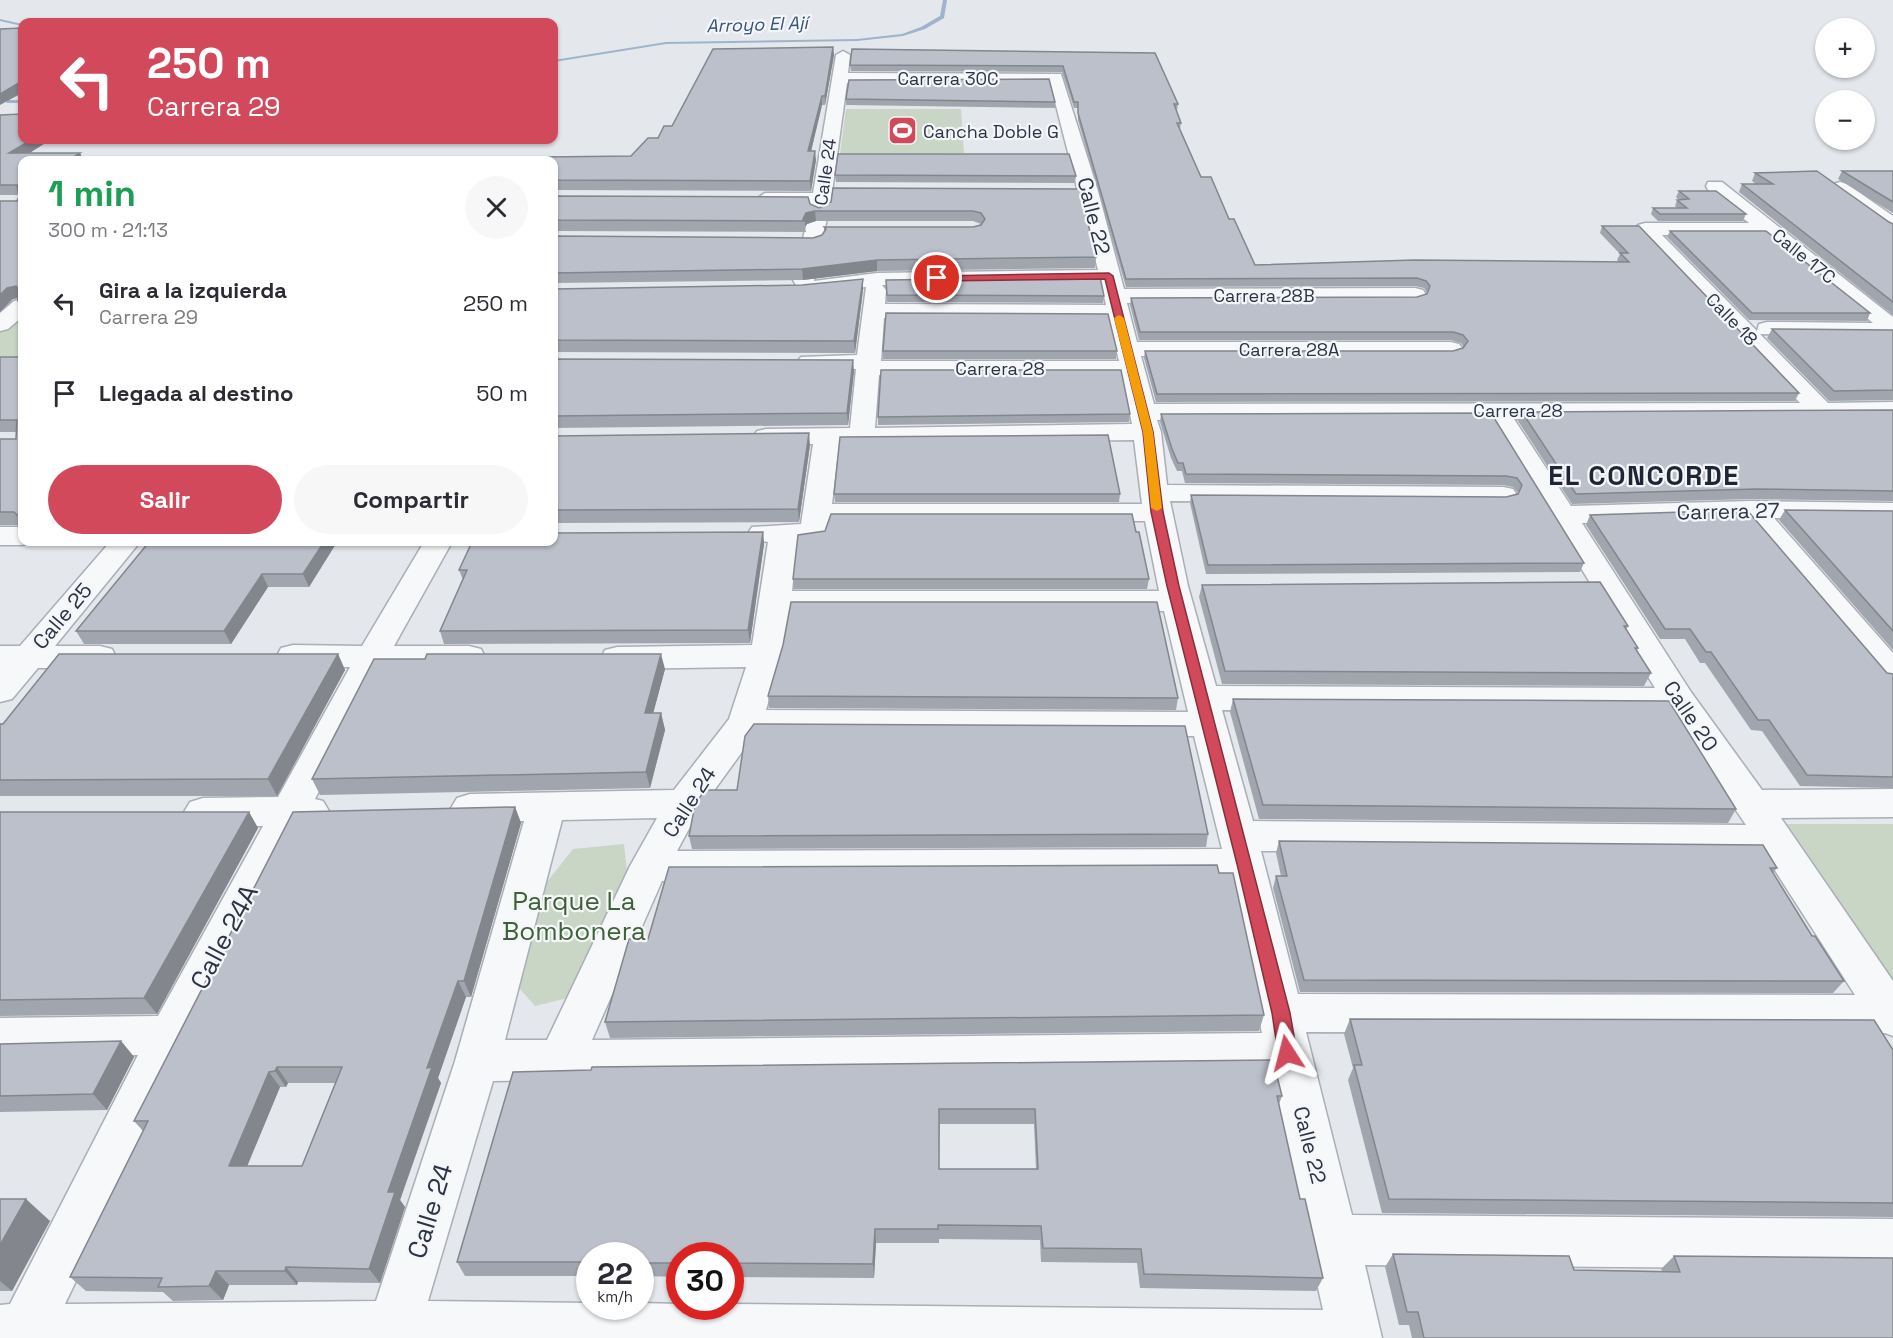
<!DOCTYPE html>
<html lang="es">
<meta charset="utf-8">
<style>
:root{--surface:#fff;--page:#f7f7f7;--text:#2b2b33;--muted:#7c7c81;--accent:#d1495b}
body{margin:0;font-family:"Space Grotesk",sans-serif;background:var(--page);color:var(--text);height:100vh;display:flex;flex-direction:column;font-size:22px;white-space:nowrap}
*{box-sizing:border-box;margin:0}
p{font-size:20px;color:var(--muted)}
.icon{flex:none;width:33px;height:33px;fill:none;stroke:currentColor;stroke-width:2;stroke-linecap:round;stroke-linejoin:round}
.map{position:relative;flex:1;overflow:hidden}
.sheet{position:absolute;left:18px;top:156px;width:540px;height:390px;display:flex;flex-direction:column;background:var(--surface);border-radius:12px;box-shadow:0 2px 4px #0004}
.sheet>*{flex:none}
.hud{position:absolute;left:18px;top:18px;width:540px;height:126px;border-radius:12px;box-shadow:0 2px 4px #0004;background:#d1495b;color:#fff;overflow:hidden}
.tools{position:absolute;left:1815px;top:18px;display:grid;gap:12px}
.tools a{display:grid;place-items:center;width:60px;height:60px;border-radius:50%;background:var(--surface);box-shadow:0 2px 4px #0004;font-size:30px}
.speed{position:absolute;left:576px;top:1242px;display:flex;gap:12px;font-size:30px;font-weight:700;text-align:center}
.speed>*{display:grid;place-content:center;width:78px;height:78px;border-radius:50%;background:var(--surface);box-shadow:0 2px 4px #0004;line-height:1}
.speed small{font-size:15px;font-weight:400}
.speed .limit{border:9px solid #d22;background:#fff;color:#111}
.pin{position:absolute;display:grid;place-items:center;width:51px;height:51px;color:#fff;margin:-26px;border:3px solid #fff;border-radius:50%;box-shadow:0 2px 6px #0007}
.me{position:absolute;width:66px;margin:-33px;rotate:351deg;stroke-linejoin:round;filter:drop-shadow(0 0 4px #0008)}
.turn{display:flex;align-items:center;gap:21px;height:126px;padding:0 30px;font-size:27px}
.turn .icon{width:78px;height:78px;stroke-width:2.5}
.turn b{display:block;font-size:42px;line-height:51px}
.round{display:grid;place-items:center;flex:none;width:63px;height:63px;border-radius:32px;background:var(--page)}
.summary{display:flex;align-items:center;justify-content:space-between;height:102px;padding:0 30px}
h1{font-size:36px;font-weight:700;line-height:45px;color:#1e9e55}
.button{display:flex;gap:12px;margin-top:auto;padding:12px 30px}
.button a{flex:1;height:69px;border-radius:36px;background:var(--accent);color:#fff;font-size:24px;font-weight:700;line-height:69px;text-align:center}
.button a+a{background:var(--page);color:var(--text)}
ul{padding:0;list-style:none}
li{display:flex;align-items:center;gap:18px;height:90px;padding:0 30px}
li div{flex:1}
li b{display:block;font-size:22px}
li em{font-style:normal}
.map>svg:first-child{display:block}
.green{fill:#c9d6c5}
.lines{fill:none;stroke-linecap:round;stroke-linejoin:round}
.stream{fill:#9fb4cc;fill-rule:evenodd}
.street-casing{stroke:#a9aeb7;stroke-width:3}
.street{fill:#f7f8fa;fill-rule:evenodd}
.wall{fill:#a1a5ae;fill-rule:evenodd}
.shaded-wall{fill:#83868d}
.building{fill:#bbc0ca;stroke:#83868d;stroke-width:1.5;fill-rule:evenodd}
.route{fill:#d1495b;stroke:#882f3b;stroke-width:1.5}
.slow{fill:#f59e0b}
.labels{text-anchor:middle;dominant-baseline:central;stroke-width:4.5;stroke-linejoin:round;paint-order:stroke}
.far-water-label{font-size:18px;font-style:italic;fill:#34527a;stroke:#f4f6f9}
.far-street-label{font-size:18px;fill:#2b3445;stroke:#f4f6f9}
.far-poi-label{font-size:18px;fill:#2b3445;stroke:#f4f6f9;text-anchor:start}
.street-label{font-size:21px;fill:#2b3445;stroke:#f4f6f9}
.near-park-label{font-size:26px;fill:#3f6138;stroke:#f4f6f9}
.near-street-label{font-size:26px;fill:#2b3445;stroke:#f4f6f9}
.district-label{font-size:27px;font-weight:bold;letter-spacing:1.5px;fill:#1d2536;stroke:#f4f6f9}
</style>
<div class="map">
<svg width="1893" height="1338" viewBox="0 0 1893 1338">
<rect width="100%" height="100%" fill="#e4e7ec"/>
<path class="green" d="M846 109H961L964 153 840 154Z
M10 320H22V357H0V329Z
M1784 824H1893V988Z
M624 844 629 890 576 996 535 1006 512 980 539 892 573 849Z"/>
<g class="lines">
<path class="stream" d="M943 0H947L944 18 925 29 903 36 857 41 666 44 554 62V60L666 42 857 39 902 34 921 27 940 16Z
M0 19 22 24V26L0 21Z
M8 100H22V103H6Z"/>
<defs>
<path id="street" d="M843 51 850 55 848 73 1061 74 1098 191 1124 289 1415 288 1423 290 1426 295 1423 300 1415 302 1127 303 1137 342H1451L1459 344 1463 349 1459 354 1451 356H1141L1154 404 1800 403 1635 229 1638 225 1645 223H1749L1708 190 1706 186 1708 182H1722L1893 317V337L1760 334 1828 403 1893 402V418L1514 419 1571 506 1751 501 1893 503V519L1774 518 1893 653V685L1881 682 1743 518 1582 523 1691 692 1762 790 1893 789V817L1781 818 1893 981V1036L1885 1033 1306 1032 1352 1215 1893 1219V1269L1365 1265 1382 1338H0V1305L10 1304 138 1055 0 1058V1018L158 1016 263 826H203L190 822 184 812 190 802 203 798 278 797 350 667H293L281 664 277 656 281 648 293 645 362 646 424 542H452L394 646H469L481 649 485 657 481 665 469 668 383 667 315 799 323 801 329 811 323 821 301 825 187 1049 65 1304 376 1301 455 1061 524 821 470 822 457 818 451 808 457 798 470 794 674 790 729 719 746 667 617 669 605 666 601 658 605 650 617 647 752 645 768 542 752 539 748 533 752 527 801 524 813 444 757 443 753 437 757 431 766 429 850 428 856 369 801 367 797 362 801 357 857 355 866 287 819 292 811 291 809 285H796L793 280 811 205H765L756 199 765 193H813L836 55ZM1050 82 1098 270 877 273 814 281 831 199 847 83ZM1662 235H1764L1873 323 1767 322 1759 324 1757 331ZM1101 282 1106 305 885 304 886 290 882 285ZM884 318 1109 319 1119 361H881ZM879 375H1122L1132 424 875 428ZM1489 419 1655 688 1216 686 1188 586 1170 501 1503 503 1513 501 1517 495 1513 489 1503 487 1167 485 1161 432 1157 420ZM1134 440 1142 504H832L839 444ZM830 521H1145L1159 591H792L797 542 824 539 828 533ZM790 611H1164L1188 712 766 710 782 656ZM1222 710 1669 712 1746 825 1253 821ZM755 734 1194 736 1222 849 677 851 697 814ZM657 818 630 866 547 1040H505L562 820ZM1261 851 1765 855 1855 995 1298 994ZM1229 879 1262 1033 592 1040 662 881ZM1270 1073 1323 1310 730 1304V1306H680V1304L640 1303V1306H590V1303L428 1301 493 1081Z
M1840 182 1847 184 1893 216V231L1886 229 1833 192 1831 188 1833 184Z
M22 299V317L8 329 0 331V313L14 301Z
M0 527H22V542H33L22 545H0Z
M110 542H140L55 646H100L112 649 116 657 112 665 100 668H38L12 699 0 702V646H20Z"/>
</defs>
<use href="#street" class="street-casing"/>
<use href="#street" class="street"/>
</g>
<path class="wall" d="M833 47 834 55 825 105H822L811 151 816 160 811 191 554 190V195V160L631 156 658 138 672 126Z
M1155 53 1178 104 1177 110H1176L1181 123 1180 129 1201 177 1229 219 1255 265 1619 262 1617 260 1620 254 1600 233 1602 226 1799 393 1795 401 1156 402 1144 358 1145 351H1453L1464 347 1461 343 1451 340H1139L1130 305 1131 298 1417 297 1427 293 1424 288 1415 286 1126 287 1078 120V108H1074L1062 72 851 71 850 65Z
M846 99 1055 102V108L846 105Z
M0 115 22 140H50L29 153H80L83 160H22V309L18 301V298L13 299 17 201 20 197 19 195H0Z
M1842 171H1893V213L1838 179Z
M1755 173 1893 224V315L1739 192 1742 184H1756L1752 181Z
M835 175 1076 176 1075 183 836 182Z
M1080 189 1096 257 1095 268 877 271 803 280 554 283V236L813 238 822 235 824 232V227H973L981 224 973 221H816L807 224 805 227 806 232 554 231V236V196L810 204 819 208Z
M1679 191 1746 214 1743 221H1658L1651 214 1653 208H1677L1675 206 1677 200H1679L1676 197Z
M1670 231 1870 313 1867 321 1749 320 1667 237Z
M886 280 1104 296 1103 303 887 302Z
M554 289 863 290 855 353 554 352Z
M1772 329 1893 330V400L1829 401 1767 338Z
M883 351H1117L1116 359H883Z
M0 357H22V525H0V439H16L17 432H0Z
M554 359 854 371 848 425 554 428Z
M1893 410V501L1751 499 1572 504 1518 421 1522 412Z
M1491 413 1584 563 1580 572 1206 574 1190 503 1191 495 1506 497 1518 493 1513 487 1503 485 1185 483 1182 471H1177L1171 458 1160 422 1161 414Z
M1130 414 1129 422 878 425V417Z
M554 436 810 445 799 522 554 523Z
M834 494H1120L1119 502H835Z
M1785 510 1893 511V650L1779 520Z
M1590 515 1887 673 1893 674V788L1800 786 1762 731 1751 730 1705 663H1700L1685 639H1660L1586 525Z
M763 532 764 544 750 643 444 644 440 631 463 580 459 570Z
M1136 532 1149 579 1147 589H794L793 579Z
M149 542H337L309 587H268L231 644H84L76 631Z
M1202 585 1628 626 1626 630 1638 648 1637 650 1651 673 1644 686 1222 684 1199 597Z
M338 654 345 670 277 796H0V724Z
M665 669 653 713H661L665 730 650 788 320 795 312 779Z
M768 696 1178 698 1176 710 769 708Z
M1233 699 1736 809 1728 823 1259 819 1230 712Z
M737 790 1208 834 1206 847 692 849 689 836Z
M515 807 521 823 471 997H466L438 1078 441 1083 400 1200 405 1207 380 1283 298 1282 297 1285H229L223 1300 173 1301 163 1292 86 1291 70 1277 143 1131 134 1121ZM288 1083H336L302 1166H247L280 1087H286Z
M0 812H249L258 828 157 1014 0 1016Z
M1279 841 1777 868 1773 873 1812 936 1844 981 1833 993 1300 992 1273 888 1276 876H1281L1276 853Z
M648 939 1264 1015 1259 1031 610 1038 605 1022Z
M1350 1019 1893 1050V1217L1382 1213 1348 1080 1353 1068 1344 1034Z
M121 1041 134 1057 107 1110 0 1112V1044Z
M513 1072 1282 1096 1279 1104 1300 1199 1323 1278 1316 1291 1140 1288 1137 1263 1041 1262 1040 1240 939 1239V1243H876L874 1278 730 1277V1256H680V1277L640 1276V1256H590V1276H465L457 1262ZM940 1124H1034L1036 1169H939Z
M0 1199 50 1221 12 1291H0Z
M1393 1254 1574 1270 1662 1271 1661 1269 1674 1256 1893 1338H1412L1409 1325H1399L1385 1267Z"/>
<path class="shaded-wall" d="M833 47 834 55 825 105V96Z
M22 81V93L0 105V94Z
M822 96V105L809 160 808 151Z
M31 140H50L14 163 9 153Z
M815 151 816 160 811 191 810 181Z
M80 153 83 160H69Z
M815 211 816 221 807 224 805 227V221L803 219 806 213Z
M877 260V271L803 280 802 269Z
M863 279V290L855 353 854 341Z
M16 286 21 297 13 299 0 312V295L7 288Z
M853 360 854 371 848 425 847 413Z
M809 433 810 445 799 522 798 509Z
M763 532 764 544 750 643 748 630Z
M324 542H337L309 587 303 574Z
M262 574 268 587 231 644 224 631Z
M338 654 345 670 277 796 268 779Z
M661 654 665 669 649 729 645 713Z
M661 713 665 730 650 788 646 772Z
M515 807 521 823 471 997 464 981Z
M249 812 258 828 157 1014 144 998Z
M458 981 466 997 438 1078 441 1083 400 1200 405 1207 380 1283 369 1269 388 1192 427 1068Z
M121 1041 134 1057 107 1110 93 1094Z
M277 1067 288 1083 286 1087 275 1071Z
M269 1072 280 1087 241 1181 229 1166Z
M26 1199 50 1221 12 1291 0 1281V1245Z
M875 1229 876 1243 874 1278 873 1264Z
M286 1267 298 1282 297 1285 285 1271Z
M216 1271 229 1285 223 1300 209 1286Z"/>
<path class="building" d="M22 28V81L0 94V29Z
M833 47 825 96H822L808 151H815L810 181 554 180V160H543L545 157 631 156 648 138H658L664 126H672L713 49Z
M852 49 1155 53 1178 104H1174L1181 123H1177L1201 177H1211L1229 219H1234L1255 265 1415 260 1629 262 1620 253H1628L1602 226H1639L1799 393 1157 394 1145 351H1453L1463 348 1468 341 1463 335 1453 332H1140L1131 298 1417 297 1427 294 1430 286 1426 281 1417 278 1126 279 1078 113V102H1074L1063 66 850 65Z
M1049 79 1055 102 846 99 849 80Z
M22 114V140H31L9 153H80L69 160H22V193L19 195 17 185H0V115Z
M838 154H1069L1076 176 835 175Z
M1817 171 1889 222 1893 224V302L1742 184H1773L1755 173Z
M1842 171H1893V202Z
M833 188 1080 189 1096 257 877 260 802 269 554 273V236L813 238 822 235 826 229 824 227H973L981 225 985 219 981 213 973 211H815L806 213 803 219 805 221 554 220V196L808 197 810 204 819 208 831 202Z
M1679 191H1716L1746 214H1660L1653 208H1687L1677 200 1689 199Z
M19 197H22V301H18V288L16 286 7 288 0 295V201H17Z
M1670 231H1766L1870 313H1752Z
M1100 277 1104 296 887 295 886 280Z
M863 279 854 341 554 340V289L802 285Z
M886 313 1108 314 1117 351H883Z
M1772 329 1893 330V390L1834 391Z
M0 357H22V515H17L14 512H0V439H16L17 420H0Z
M554 359 853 360 847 413 554 416Z
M881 370H1121L1130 414 878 417Z
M1893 410V491L1756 489 1576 494 1522 412Z
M1491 413 1584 563 1208 565 1191 495 1506 497 1518 494 1522 485 1517 478 1506 476 1186 474 1183 463H1178L1172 449 1161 414Z
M809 433 798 509 554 510V436Z
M1108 435 1120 494H834L840 437Z
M1747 510 1887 673 1893 674V777L1807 775 1769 720H1758L1711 652H1706L1690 629H1665L1590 515Z
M1785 510 1893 511V631Z
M831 514H1132L1136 532H1139L1149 579H793L798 535 825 531Z
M763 532 748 630 440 631 467 570H459L472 542H554V533Z
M149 542H324L303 574H262L224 631H76Z
M1600 582 1628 626H1624L1638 648H1635L1651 673 1225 671 1202 585Z
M791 602H1157L1178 698 768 696 783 645Z
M59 654H338L268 779 0 780V724H3Z
M427 654H661L645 713H661L646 772 312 779 374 659H425Z
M1233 699 1669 701 1736 809 1263 805Z
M754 724 1185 726 1208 834 689 836 695 804 705 790H737L745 736Z
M515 807 464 981H458L427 1068 432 1067 388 1192H395L369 1269 286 1267 285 1271H216L209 1286 158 1287 162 1278 70 1277 148 1121H134L293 812ZM277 1067H342L302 1166H229L269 1072 275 1071Z
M0 812H249L144 998 0 1000Z
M1279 841 1763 845 1777 868H1770L1812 936H1815L1844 981 1304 980 1276 876H1287Z
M1217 865 1219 873H1233L1264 1015 605 1022 629 939H648L669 867Z
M1350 1019 1874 1020 1893 1050V1203L1389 1199 1354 1065H1362Z
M121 1041 93 1094 0 1096V1044Z
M1273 1060 1282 1096H1277L1300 1199H1305L1323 1278 1144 1274 1141 1249 1043 1248 1041 1226 938 1225V1229H875L873 1264 730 1263V1256H680V1263H640V1256H590V1262H457L513 1072 591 1070 592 1067ZM939 1109H1035L1038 1169H939Z
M0 1199H26L0 1245Z
M1393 1254 1569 1256 1574 1270 1680 1272 1674 1256 1893 1258V1338H1424L1418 1312H1407Z"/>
<path class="route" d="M1109 273 1113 276 1153 432 1163 512 1179 586 1290 1013 1297 1053 1294 1059 1287 1061 1281 1059 1278 1053 1272 1013 1237 864 1167 586 1151 512 1143 432 1105 279 937 281 933 278 937 276Z"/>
<path class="slow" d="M1119 315 1124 318 1153 432 1162 508 1157 511 1151 508 1143 432 1114 318Z"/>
<defs>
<symbol id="stadium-square" viewBox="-11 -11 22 22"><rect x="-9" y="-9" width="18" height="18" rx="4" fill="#d1495b" stroke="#f4f6f9"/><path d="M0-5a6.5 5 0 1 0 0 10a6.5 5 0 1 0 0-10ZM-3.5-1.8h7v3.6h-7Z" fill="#fff"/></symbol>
</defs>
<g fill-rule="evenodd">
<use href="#stadium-square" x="886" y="114" width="33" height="33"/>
</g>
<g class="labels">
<g class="far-water-label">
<text transform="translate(757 24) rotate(-2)">Arroyo El Ají</text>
</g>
<g class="far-street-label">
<text x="948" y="78">Carrera 30C</text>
<text transform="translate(825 172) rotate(-82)">Calle 24</text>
<text transform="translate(1804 256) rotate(39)">Calle 17C</text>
<text x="1264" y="295">Carrera 28B</text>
<text transform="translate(1732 319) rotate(46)">Calle 18</text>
<text x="1289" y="349">Carrera 28A</text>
<text x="1000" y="368">Carrera 28</text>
<text x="1518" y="410">Carrera 28</text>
</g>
<g class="far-poi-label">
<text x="923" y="131">Cancha Doble G</text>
</g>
<g class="street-label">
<text transform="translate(1094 216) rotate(76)">Calle 22</text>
<text transform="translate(1728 511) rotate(-1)">Carrera 27</text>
<text transform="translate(62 616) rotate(-50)">Calle 25</text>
<text transform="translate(1691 716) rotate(56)">Calle 20</text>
<text transform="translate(689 802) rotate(-57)">Calle 24</text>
<text transform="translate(1310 1145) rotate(76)">Calle 22</text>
</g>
<g class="near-park-label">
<text x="574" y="901">Parque La<tspan x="574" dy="30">Bombonera</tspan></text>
</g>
<g class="near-street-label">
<text transform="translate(224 937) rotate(-62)">Calle 24A</text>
<text transform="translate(430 1211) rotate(-73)">Calle 24</text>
</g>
<g class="district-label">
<text x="1644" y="475">EL CONCORDE</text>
</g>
</g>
</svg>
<div class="tools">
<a>+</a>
<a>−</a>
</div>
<div class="speed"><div>22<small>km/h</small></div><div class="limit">30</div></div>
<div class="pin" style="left:937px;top:278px;background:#d93025"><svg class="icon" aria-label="arrive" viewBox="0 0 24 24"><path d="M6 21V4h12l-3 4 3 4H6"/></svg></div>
<svg class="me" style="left:1287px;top:1053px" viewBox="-20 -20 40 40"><path d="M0-17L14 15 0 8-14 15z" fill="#d1495b" stroke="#fff" stroke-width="4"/></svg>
<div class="hud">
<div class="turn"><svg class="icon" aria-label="left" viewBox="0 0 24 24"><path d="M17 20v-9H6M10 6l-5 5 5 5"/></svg><div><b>250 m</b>Carrera 29</div></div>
</div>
<section class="sheet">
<div class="summary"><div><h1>1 min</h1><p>300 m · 21:13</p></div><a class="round"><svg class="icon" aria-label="close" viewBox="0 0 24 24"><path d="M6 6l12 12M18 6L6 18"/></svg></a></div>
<ul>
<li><svg class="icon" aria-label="left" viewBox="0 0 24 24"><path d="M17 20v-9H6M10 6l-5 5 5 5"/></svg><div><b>Gira a la izquierda</b><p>Carrera 29</p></div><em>250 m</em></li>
<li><svg class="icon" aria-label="arrive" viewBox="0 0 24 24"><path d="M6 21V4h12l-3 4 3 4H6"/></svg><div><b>Llegada al destino</b></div><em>50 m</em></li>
</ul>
<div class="button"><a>Salir</a><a>Compartir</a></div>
</section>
</div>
